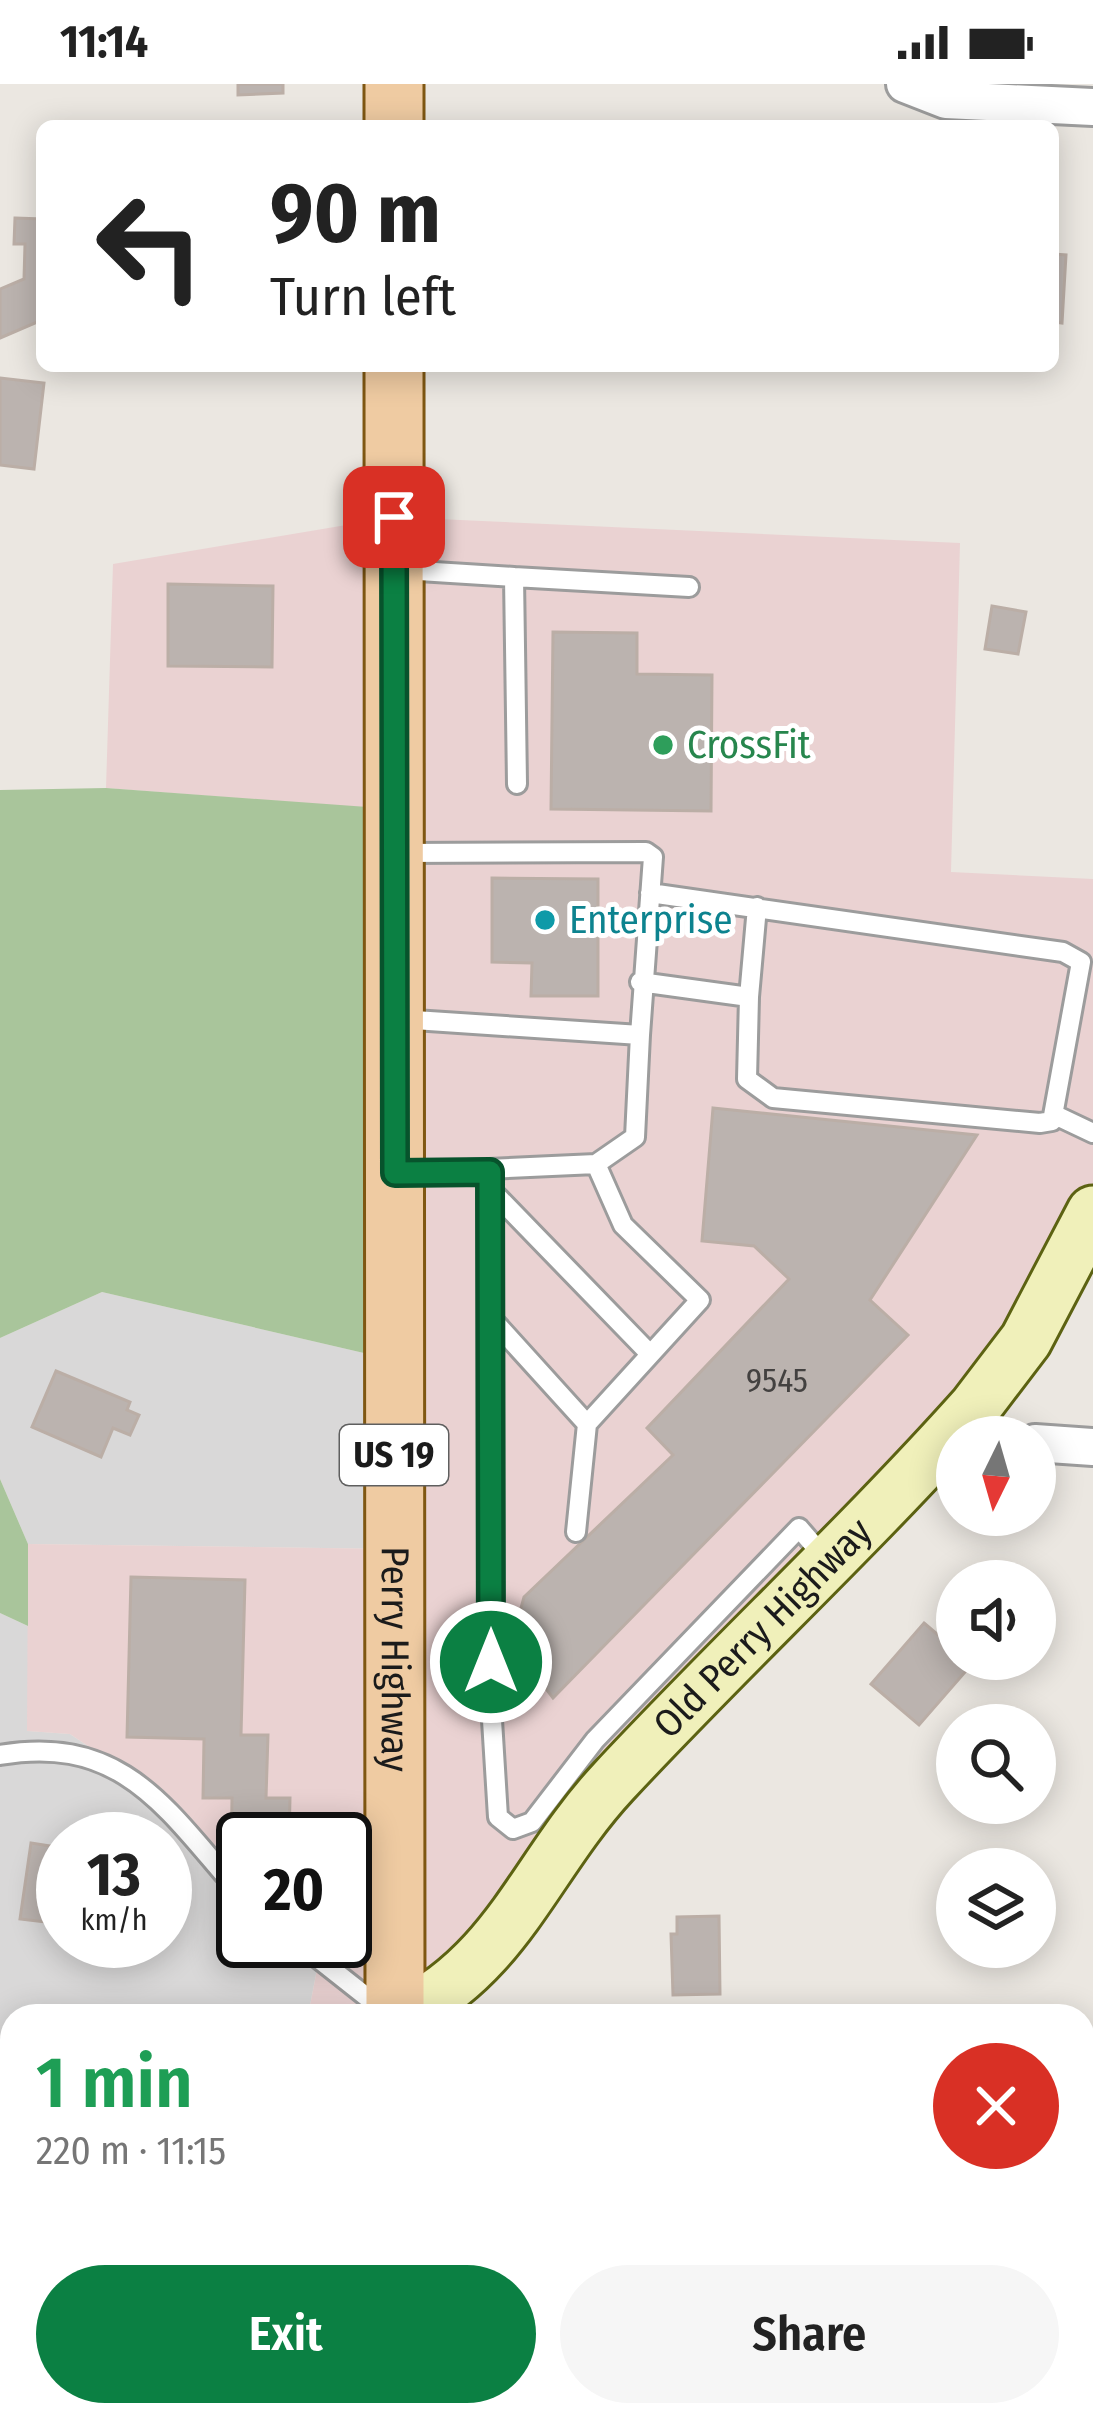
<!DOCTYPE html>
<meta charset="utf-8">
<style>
:root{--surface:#fff;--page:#f6f6f6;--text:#222;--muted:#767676;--accent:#0b8043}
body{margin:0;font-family:"Fira Sans Condensed",sans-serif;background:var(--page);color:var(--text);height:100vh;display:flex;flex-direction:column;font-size:45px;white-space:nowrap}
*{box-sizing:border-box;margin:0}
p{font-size:39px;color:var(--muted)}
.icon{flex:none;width:66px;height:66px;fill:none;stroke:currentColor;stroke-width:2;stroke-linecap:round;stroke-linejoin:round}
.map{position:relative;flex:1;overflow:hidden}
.sheet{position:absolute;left:0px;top:1920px;width:1095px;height:423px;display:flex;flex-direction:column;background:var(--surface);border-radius:36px 36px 0 0;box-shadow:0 6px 30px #0003}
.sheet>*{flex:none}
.top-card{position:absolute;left:36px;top:36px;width:1023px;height:252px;border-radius:18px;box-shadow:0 6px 30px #0003;background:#fff;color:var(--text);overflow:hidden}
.needle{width:78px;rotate:185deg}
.controls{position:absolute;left:936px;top:1332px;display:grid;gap:24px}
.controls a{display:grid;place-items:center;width:120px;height:120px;border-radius:50%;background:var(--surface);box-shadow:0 6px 30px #0003;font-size:60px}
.speed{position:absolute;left:36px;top:1728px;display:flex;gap:24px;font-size:60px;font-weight:700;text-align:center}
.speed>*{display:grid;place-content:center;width:156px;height:156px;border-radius:50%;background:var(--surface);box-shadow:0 6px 30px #0003;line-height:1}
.speed small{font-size:30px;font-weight:400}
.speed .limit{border:6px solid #111;border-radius:18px;background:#fff;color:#111}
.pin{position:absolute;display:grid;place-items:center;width:102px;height:102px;color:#fff;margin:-51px;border-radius:24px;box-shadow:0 6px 18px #0006}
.me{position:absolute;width:132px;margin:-66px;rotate:0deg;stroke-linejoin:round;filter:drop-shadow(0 0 9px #0008)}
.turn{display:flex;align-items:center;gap:42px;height:252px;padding:0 36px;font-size:54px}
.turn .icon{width:156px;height:156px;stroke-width:2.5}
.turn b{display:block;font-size:84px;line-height:102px}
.round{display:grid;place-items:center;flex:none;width:126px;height:126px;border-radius:63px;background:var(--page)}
.summary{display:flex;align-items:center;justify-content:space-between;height:204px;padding:0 36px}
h1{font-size:72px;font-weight:600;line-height:90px;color:#1e9e55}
.button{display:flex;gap:24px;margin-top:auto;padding:24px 36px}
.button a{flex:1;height:138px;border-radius:72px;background:var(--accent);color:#fff;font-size:48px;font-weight:600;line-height:138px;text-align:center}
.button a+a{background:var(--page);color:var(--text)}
.status{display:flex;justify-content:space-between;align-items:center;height:84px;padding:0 60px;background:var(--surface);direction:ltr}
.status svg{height:33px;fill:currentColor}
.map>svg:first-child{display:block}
.residential{fill:#d9d8d8;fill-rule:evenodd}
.commercial{fill:#ead2d2}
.forest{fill:#a9c59b}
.building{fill:#bbb3af;stroke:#bbaea6;stroke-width:3}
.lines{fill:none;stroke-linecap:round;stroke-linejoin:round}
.lane-casing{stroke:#9c9c9c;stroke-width:24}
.street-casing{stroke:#9c9c9c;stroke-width:42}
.secondary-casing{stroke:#5c6212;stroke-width:57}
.primary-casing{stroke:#7f5712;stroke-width:63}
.lane{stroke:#fff;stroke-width:18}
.street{stroke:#fff;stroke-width:36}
.secondary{stroke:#f0f0ba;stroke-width:51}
.primary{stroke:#efcba2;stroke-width:57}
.route-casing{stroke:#07532c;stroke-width:30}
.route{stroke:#0b8043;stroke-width:21}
.leisure-dot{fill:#2e9e5b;stroke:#fff;stroke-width:4.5}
.culture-dot{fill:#0f9aa8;stroke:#fff;stroke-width:4.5}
.labels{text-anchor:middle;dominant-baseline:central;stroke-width:10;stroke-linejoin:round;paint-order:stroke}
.number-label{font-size:33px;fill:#434140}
.shield{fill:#fff;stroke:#5f5f5f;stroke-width:3}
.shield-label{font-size:36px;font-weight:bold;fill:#1b1b1b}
.leisure-label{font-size:39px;fill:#27864d;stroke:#fff;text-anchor:start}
.culture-label{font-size:39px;fill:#0d838f;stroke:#fff;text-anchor:start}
.street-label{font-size:39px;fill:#1b1b1b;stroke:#fff}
</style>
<div class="status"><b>11:14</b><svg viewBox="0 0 49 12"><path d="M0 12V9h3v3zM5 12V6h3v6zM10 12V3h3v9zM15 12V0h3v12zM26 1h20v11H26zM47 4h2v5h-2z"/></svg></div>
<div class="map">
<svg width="1093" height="2341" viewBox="0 0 1093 2341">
<rect width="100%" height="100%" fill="#ebe7e1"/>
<path class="residential" d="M102 1208 394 1276V1465L28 1460 0 1395V1254Z
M0 1529 28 1542V1647L70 1650 142 1698 210 1761 243 1794V1857H307L320 1869 308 1932H12V2031L0 2035ZM63 1755H165V1857H63Z"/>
<path class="commercial" d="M394 433 960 459 951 788 1093 795V1128L1050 1215 401 1932H308L320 1870 307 1857H345V1755H243V1794L142 1698 70 1650 27 1647 28 1460 393 1465 395 726 106 704 113 480Z
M12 2031V2331H395V2341H0V2035Z"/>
<path class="forest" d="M106 704 395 725 394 1276 102 1208 0 1254V706Z
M0 1395 28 1460V1542L0 1529Z"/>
<path class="building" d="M238 0H283V9L238 11Z
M15 134 42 135V236L0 254V205L24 195 25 160H14Z
M1053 170 1066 171 1062 239 1053 238Z
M0 294 44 299 34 385 0 381Z
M168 500 273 502 272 583 168 582Z
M992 522 1026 528 1018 570 985 565Z
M553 548 637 549V590L712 591 711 727 551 725Z
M492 794 598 795V912H531L532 879 492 878Z
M713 1024 977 1051 870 1216 908 1251 553 1614 517 1567 515 1546 524 1513 673 1371 647 1344 789 1195 754 1162 702 1157Z
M56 1287 130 1318 127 1326 139 1331 130 1351 113 1344 101 1373 32 1343Z
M131 1493 245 1496 241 1651H268L266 1714H290L289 1755H243V1782L231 1781 232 1714H203L204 1655 127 1653Z
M924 1539 957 1567V1575L972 1580 919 1641 871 1600Z
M31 1759 63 1764V1840L20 1835Z
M719 1832 720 1910 673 1911 671 1850H677V1833Z
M3 2200 12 2201V2254L0 2253Z"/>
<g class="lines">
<defs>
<path id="lane" d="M403 486 514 493 517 700
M514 493 689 503
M640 898 749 913 747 995 773 1014 1040 1039 1052 1037 1081 878 1063 868 650 809
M749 913 757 823
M399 935 640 951 653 773 646 768 401 769
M1055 1031 1093 1049
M490 1088 491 1620 498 1733 513 1745 532 1738 595 1656 799 1444 825 1474
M402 1089 596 1080 635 1053 640 951
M492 1107 649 1269
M491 1234 587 1340
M576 1448 587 1340 700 1216 623 1141 596 1080
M0 1671C126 1649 170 1731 243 1812
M296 1857 382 1925
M0 2067 12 2065
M258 2341 259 2331"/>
<path id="street" d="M905 0 946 16 1093 23
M1035 1359 1093 1363
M1083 2274H1093"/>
<g id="secondary">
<path id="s1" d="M401 1932C509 1879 535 1782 613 1698 731 1571 859 1453 975 1323L1026 1256 1093 1128"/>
</g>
<g id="primary">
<path d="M394 42V0"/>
<path id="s2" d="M394 282 395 1932"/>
<path d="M395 2341V2331"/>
</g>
</defs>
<use href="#lane" class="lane-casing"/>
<use href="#street" class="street-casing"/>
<use href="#secondary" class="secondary-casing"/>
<use href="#primary" class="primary-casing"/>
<use href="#lane" class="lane"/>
<use href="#street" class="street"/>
<use href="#secondary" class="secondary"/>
<use href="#primary" class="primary"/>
</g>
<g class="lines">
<defs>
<path id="route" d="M394 433 395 1089 490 1088 491 1578"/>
</defs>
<use href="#route" class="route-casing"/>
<use href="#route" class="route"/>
</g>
<circle class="leisure-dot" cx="663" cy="661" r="12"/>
<circle class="culture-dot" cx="545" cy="836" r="12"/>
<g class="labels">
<g class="number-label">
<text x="777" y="1297">9545</text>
</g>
<rect class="shield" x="340" y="1341" width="108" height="60" rx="9"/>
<g class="shield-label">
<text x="394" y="1371">US 19</text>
</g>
<g class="leisure-label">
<text x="687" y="661">CrossFit</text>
</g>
<g class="culture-label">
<text x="569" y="836">Enterprise</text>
</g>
<g class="street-label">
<text stroke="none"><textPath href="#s1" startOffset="534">Old Perry Highway</textPath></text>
<text stroke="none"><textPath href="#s2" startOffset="1293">Perry Highway</textPath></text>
</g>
</g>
</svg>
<div class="controls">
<a><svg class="needle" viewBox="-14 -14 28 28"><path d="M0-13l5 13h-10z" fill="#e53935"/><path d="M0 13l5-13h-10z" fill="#767676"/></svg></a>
<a><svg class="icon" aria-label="sound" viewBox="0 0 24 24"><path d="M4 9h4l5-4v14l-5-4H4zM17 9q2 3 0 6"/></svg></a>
<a><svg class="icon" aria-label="search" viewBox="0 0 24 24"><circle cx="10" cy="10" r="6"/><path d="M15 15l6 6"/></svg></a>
<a><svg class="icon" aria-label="layers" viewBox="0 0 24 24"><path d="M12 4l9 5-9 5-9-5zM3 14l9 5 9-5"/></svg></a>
</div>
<div class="speed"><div>13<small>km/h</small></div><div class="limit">20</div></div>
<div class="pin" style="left:394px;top:433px;background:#d93025"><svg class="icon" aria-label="arrive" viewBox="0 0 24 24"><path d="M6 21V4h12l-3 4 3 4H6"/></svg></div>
<svg class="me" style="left:491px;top:1578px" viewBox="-20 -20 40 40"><circle r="17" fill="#0b8043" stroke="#fff" stroke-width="3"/><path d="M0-11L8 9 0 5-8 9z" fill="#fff"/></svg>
<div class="top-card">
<div class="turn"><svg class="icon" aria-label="left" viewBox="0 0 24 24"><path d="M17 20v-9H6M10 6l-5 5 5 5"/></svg><div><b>90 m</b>Turn left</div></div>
</div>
<section class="sheet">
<div class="summary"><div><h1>1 min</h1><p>220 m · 11:15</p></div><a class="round" style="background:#d93025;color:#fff"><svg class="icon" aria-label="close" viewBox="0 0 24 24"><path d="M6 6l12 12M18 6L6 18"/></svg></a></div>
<div class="button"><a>Exit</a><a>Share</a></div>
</section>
</div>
